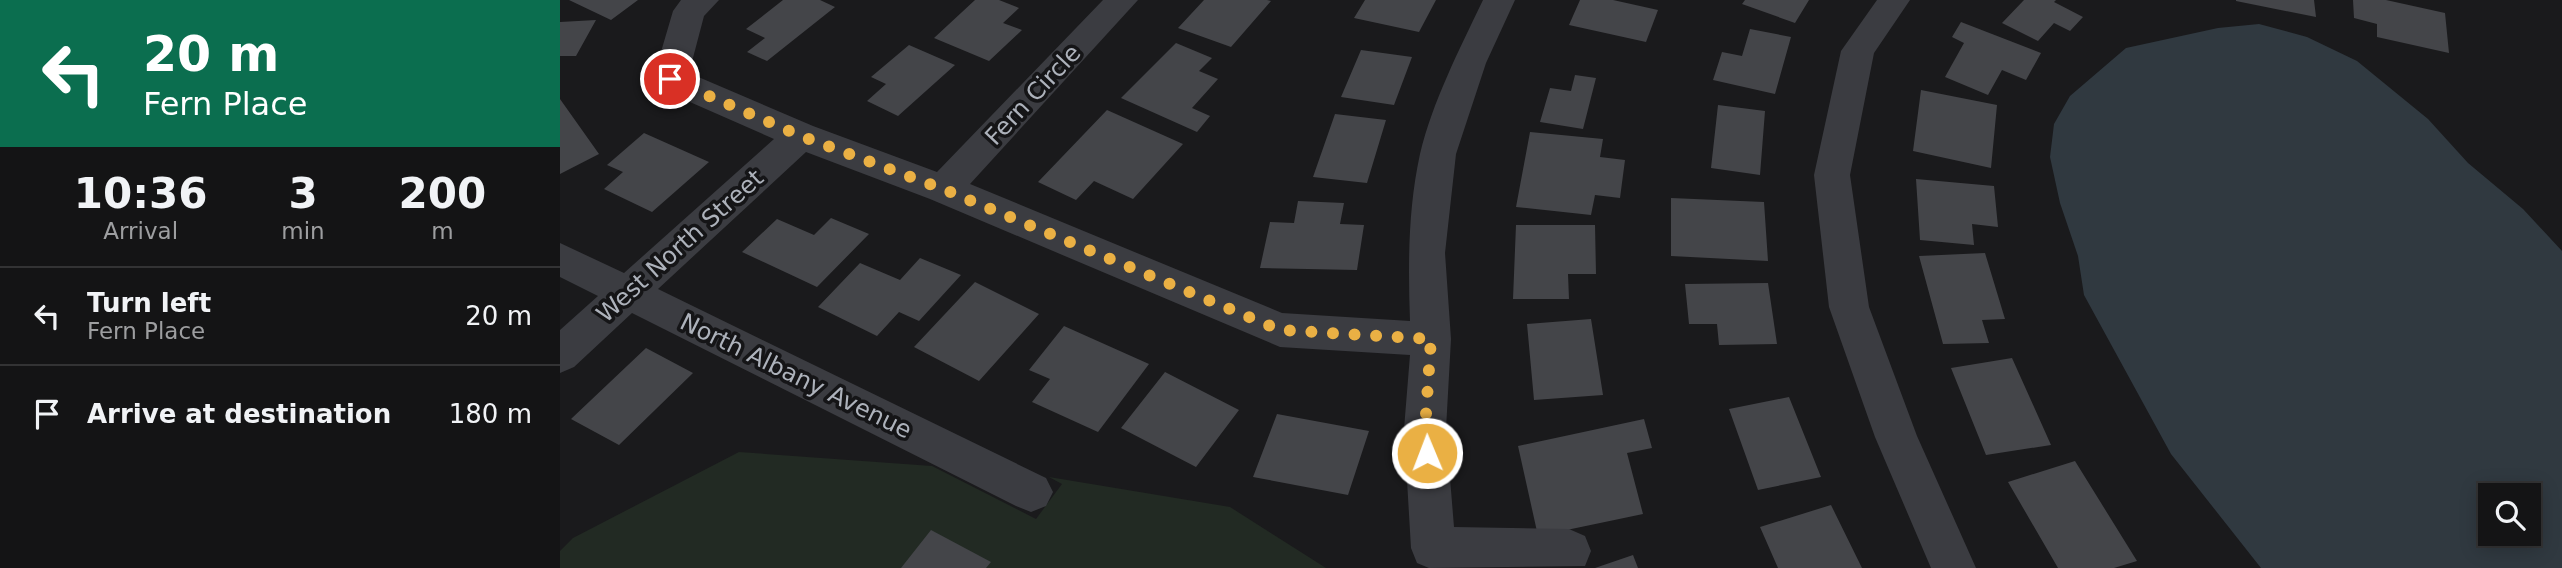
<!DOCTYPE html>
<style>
:root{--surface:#141415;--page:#1d1d1e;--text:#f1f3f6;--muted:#9d9ea0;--line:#333334}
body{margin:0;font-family:"DejaVu Sans",sans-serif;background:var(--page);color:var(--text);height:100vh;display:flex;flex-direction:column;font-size:26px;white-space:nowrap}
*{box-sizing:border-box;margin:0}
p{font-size:23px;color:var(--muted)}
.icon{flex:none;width:38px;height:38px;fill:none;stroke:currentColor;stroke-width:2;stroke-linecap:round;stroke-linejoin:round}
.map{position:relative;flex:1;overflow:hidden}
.panel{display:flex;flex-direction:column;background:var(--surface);width:560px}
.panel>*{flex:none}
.banner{background:#0b6e4f;color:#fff;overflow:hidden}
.buttons{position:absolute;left:1918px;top:483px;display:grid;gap:14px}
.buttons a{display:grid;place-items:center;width:63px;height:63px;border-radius:0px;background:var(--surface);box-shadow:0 4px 18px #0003,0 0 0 2px var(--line);font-size:35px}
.pin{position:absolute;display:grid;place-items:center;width:60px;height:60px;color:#fff;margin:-30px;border:4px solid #fff;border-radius:50%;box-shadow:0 2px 7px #0007}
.me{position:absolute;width:77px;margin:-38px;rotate:359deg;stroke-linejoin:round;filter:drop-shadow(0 0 5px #0008)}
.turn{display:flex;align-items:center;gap:24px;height:147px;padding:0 28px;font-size:32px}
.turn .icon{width:91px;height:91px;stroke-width:2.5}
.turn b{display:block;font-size:49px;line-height:60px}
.eta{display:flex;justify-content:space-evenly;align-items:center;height:119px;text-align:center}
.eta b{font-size:42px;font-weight:600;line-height:49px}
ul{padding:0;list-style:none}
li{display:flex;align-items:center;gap:21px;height:98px;padding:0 28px;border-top:2px solid var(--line)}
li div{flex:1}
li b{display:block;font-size:26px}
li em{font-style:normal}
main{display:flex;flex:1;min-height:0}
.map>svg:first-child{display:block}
.green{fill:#222a23}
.water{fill:#303940;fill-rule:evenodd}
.building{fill:#444549}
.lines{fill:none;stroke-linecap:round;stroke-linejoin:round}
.minor{fill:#3b3c41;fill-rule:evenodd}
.route{stroke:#eab044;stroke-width:12;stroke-dasharray:0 21.6}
.labels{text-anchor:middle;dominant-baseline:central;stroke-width:7;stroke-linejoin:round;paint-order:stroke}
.street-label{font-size:24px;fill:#adb2bb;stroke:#151517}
</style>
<main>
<section class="panel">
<div class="banner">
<div class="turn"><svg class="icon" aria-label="left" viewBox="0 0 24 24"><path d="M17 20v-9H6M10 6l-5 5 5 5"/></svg><div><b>20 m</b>Fern Place</div></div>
</div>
<div class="eta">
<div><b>10:36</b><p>Arrival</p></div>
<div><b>3</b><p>min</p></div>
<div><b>200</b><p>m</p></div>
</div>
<ul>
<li><svg class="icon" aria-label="left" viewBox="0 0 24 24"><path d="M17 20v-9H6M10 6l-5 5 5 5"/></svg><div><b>Turn left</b><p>Fern Place</p></div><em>20 m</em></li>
<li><svg class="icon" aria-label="arrive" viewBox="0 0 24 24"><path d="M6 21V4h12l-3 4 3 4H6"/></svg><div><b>Arrive at destination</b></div><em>180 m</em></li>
</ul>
</section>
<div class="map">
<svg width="2002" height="568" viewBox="0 0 2002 568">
<rect width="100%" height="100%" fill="#1a1a1c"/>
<path class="green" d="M179 452 372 466 476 519 502 484 489 477 670 507 766 568H0V551L13 538Z"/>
<path class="water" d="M1699 24 1747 37 1797 61 1868 119 1908 163 1963 209 2002 251V568H1701L1611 454 1524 295 1518 256 1500 203 1490 157 1494 124 1510 96 1566 48 1658 28ZM1930 495H1969V534H1930Z"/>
<path class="building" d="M9 0H78L51 20Z
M223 0H260L275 7 207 61 187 52 205 38 186 29Z
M415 0H439L459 8 443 23 462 30 429 61 374 38Z
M644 0H707L711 1 671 47 618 28Z
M805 0H876L859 32 794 18Z
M1020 0H1053L1098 10 1086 42 1009 25Z
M1185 0H1249L1235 23 1182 4Z
M1464 0H1496L1494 2 1523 17 1510 31 1494 23 1478 41 1442 23Z
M1676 0H1754L1756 17 1676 1Z
M1793 0H1826L1885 13 1889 53 1817 37V24L1794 18Z
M36 20 16 56H0V22Z
M1401 22 1481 53 1466 80 1442 70 1428 95 1385 77 1404 43 1392 37Z
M1190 29 1231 37 1215 94 1153 80 1162 52 1182 56Z
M616 43 652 58 639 71 658 79 632 108 650 116 637 132 561 98Z
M349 45 395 65 338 116 307 101 326 84 311 77Z
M801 50 852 57 834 105 781 97Z
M1015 75 1036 78 1023 129 980 122 990 88 1011 91Z
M1361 90 1437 105 1431 168 1353 151Z
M0 99 39 154 0 174Z
M1158 105 1205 111 1200 175 1151 168Z
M547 110 623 144 573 199 534 181 516 200 478 182Z
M775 114 826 120 807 183 753 177Z
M970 132 1043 139 1040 157 1065 160 1060 198 1035 195 1031 215 956 207Z
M84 133 149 162 92 212 44 189 63 172 47 165Z
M1356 179 1434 186 1438 227 1412 224 1414 245 1360 240Z
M1111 198 1204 202 1208 261 1111 256Z
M738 201 784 203 780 224 804 225 797 270 700 268 710 222 734 223Z
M271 218 309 234 257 287 182 252 217 219 254 235Z
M956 225H1035L1036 274H1008L1009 299H953Z
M1425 253 1445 319 1422 320 1429 343 1383 344 1359 256Z
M360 258 401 275 359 321 339 312 317 336 258 307 300 263 340 280Z
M415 282 479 314 419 381 354 347Z
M1208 283 1217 344 1159 345 1157 324H1129L1125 284Z
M1031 319 1043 395 974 400 967 324Z
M504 326 589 364 538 432 472 402 490 379 469 370Z
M86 348 133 373 59 445 11 419Z
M1452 358 1491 445 1426 455 1391 368Z
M605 372 679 410 636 467 561 428Z
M1229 397 1261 477 1198 490 1169 409Z
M717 414 809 431 788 495 693 477Z
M1084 419 1092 448 1067 453 1083 514 978 536 958 446Z
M1515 461 1577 561 1554 568H1498L1448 482Z
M1271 505 1302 568H1218L1200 527Z
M371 530 431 562 426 568H341Z
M1073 555 1078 568H1035Z"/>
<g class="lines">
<path class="minor" d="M121 0H159L144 16 129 73 253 126 377 172 543 0H578L410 184 722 313 850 321C848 265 848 209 860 154 872 103 900 48 923 0H955L926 63 896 154 885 253 891 339 886 429 894 527 1009 529 1025 536 1031 551 1025 566 869 568 857 563 851 548 844 429 850 355 720 347 370 199 246 152 98 289 486 478 493 492 486 506 471 512 456 506 72 313 14 367 0 373V330L38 296 0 277V243L64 273 214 139 98 88 93 79 113 11Z
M1317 0H1350L1314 53 1290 175 1309 307 1357 436 1416 568H1371L1315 437 1269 307 1254 175 1281 51Z"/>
</g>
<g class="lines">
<path class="route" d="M110 79 241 136 383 189 720 330 871 339 865 429 867 453"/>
</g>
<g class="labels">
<g class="street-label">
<text transform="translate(473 95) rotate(-47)">Fern Circle</text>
<text transform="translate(120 246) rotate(-42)">West North Street</text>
<text transform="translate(236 376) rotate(26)">North Albany Avenue</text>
</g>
</g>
</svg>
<div class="buttons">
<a><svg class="icon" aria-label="search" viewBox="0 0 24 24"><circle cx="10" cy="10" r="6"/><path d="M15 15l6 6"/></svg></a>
</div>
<div class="pin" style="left:110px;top:79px;background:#d93025"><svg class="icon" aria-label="arrive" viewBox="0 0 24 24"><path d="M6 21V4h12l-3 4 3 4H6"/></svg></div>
<svg class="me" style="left:867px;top:453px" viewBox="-20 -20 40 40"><circle r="17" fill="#eab044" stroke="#fff" stroke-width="3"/><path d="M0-11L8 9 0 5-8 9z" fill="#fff"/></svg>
</div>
</main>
